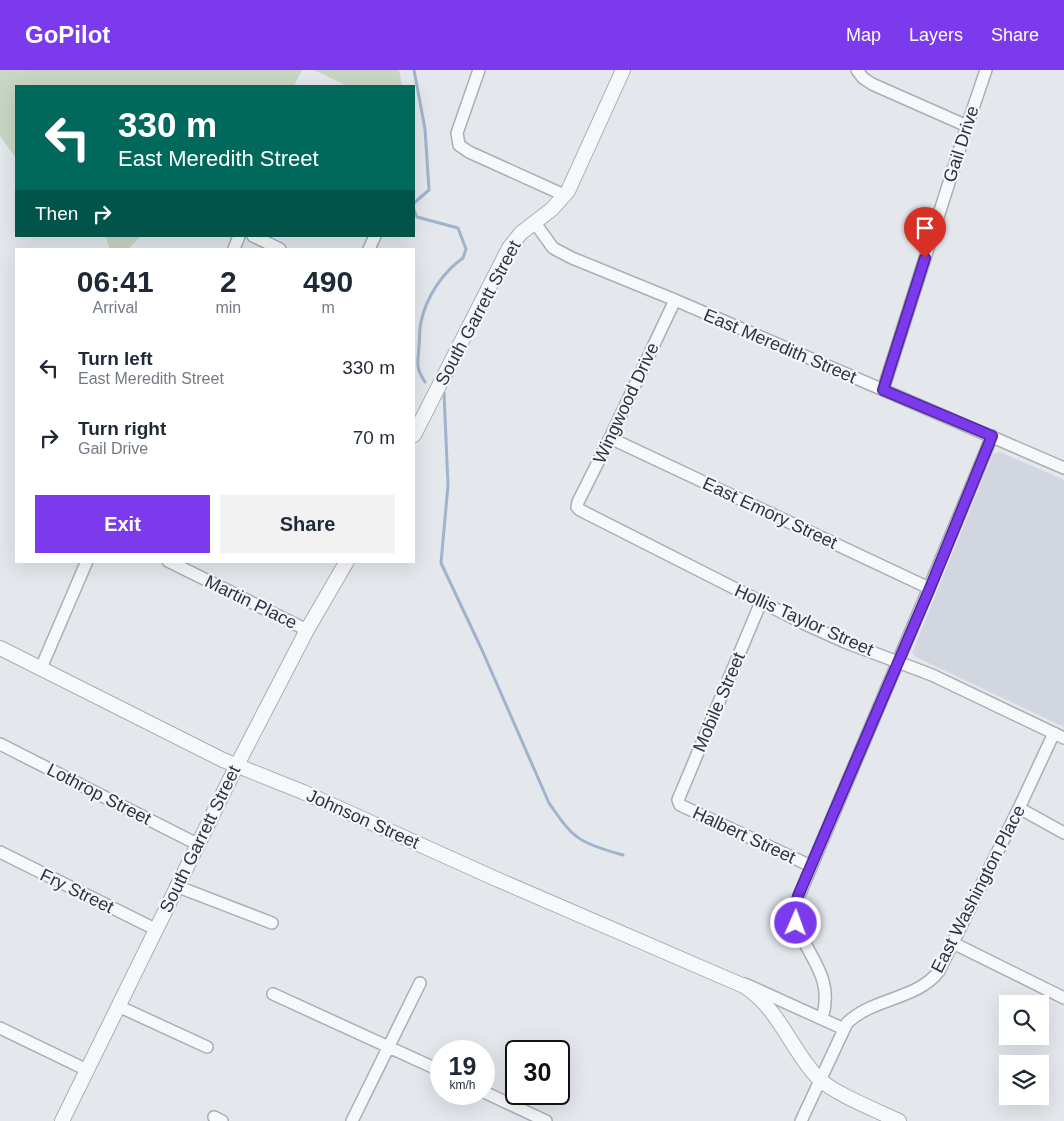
<!DOCTYPE html>
<style>
:root{--surface:#fff;--page:#f2f2f3;--text:#1f2937;--muted:#747a83;--accent:#7c3aed}
body{margin:0;font-family:Helvetica,sans-serif;background:var(--page);color:var(--text);height:100vh;display:flex;flex-direction:column;font-size:19px;white-space:nowrap}
*{box-sizing:border-box;margin:0}
p{font-size:16px;color:var(--muted)}
.icon{flex:none;width:28px;height:28px;fill:none;stroke:currentColor;stroke-width:2;stroke-linecap:round;stroke-linejoin:round}
.map{position:relative;flex:1;overflow:hidden}
.details{position:absolute;left:15px;top:178px;width:400px;height:315px;display:flex;flex-direction:column;background:var(--surface);border-radius:0px;box-shadow:0 5px 20px #0002}
.details>*{flex:none}
.guide{position:absolute;left:15px;top:15px;width:400px;height:152px;border-radius:0px;box-shadow:0 5px 20px #0002;background:#00695c;color:#fff;overflow:hidden}
.buttons{position:absolute;left:999px;top:925px;display:grid;gap:10px}
.buttons a{display:grid;place-items:center;width:50px;height:50px;border-radius:0px;background:var(--surface);box-shadow:0 5px 20px #0002;font-size:25px}
.speed{position:absolute;left:430px;top:970px;display:flex;gap:10px;font-size:25px;font-weight:700;text-align:center}
.speed>*{display:grid;place-content:center;width:65px;height:65px;border-radius:50%;background:var(--surface);box-shadow:0 5px 20px #0002;line-height:1}
.speed small{font-size:12px;font-weight:400}
.speed .limit{border:2px solid #111;border-radius:8px;background:#fff;color:#111}
.pin{position:absolute;display:grid;place-items:center;width:42px;height:42px;color:#fff;margin:-51px -21px;border-radius:50% 50% 50% 0;rotate:-45deg;box-shadow:0 0 5px #0007}
.pin .icon{rotate:45deg}
.me{position:absolute;width:55px;margin:-28px;rotate:2deg;stroke-linejoin:round;filter:drop-shadow(0 0 4px #0008)}
.turn{display:flex;align-items:center;gap:18px;height:105px;padding:0 20px;font-size:22px}
.turn .icon{width:65px;height:65px;stroke-width:2.5}
.turn b{display:block;font-size:35px;line-height:42px}
.then{display:flex;align-items:center;height:48px;padding:0 20px;background:#0003;gap:10px;font-size:19px}
.eta{display:flex;justify-content:space-evenly;align-items:center;height:85px;text-align:center}
.eta b{font-size:30px;font-weight:700;line-height:35px}
.action{display:flex;gap:10px;margin-top:auto;padding:10px 20px}
.action a{flex:1;height:58px;border-radius:0px;background:var(--accent);color:#fff;font-size:20px;font-weight:700;line-height:58px;text-align:center}
.action a+a{background:var(--page);color:var(--text)}
ul{padding:0;list-style:none}
li{display:flex;align-items:center;gap:15px;height:70px;padding:0 20px}
li div{flex:1}
li b{display:block;font-size:19px}
li em{font-style:normal}
header{display:flex;align-items:center;gap:30px;box-sizing:border-box;height:70px;padding:0 25px;background:var(--accent);color:#fff}
header strong{font-size:24px}
nav{display:flex;gap:28px;margin-inline-start:auto;font-size:18px}
.map>svg:first-child{display:block}
.built{fill:#d2d6de}
.green{fill:#c9d6c5}
.lines{fill:none;stroke-linecap:round;stroke-linejoin:round}
.stream{stroke:#9fb4cc;stroke-width:3}
.minor-casing{stroke:#a9aeb7;stroke-width:14}
.tertiary-casing{stroke:#a9aeb7;stroke-width:16}
.minor{stroke:#f7f8fa;stroke-width:11}
.tertiary{stroke:#f7f8fa;stroke-width:14}
.route-casing{stroke:#51269a;stroke-width:12}
.route{stroke:#7c3aed;stroke-width:9}
.labels{text-anchor:middle;dominant-baseline:central;stroke-width:4.5;stroke-linejoin:round;paint-order:stroke}
.street-label{font-size:18px;fill:#2b3445;stroke:#f4f6f9}
</style>
<header>
<strong>GoPilot</strong>
<nav><a>Map</a><a>Layers</a><a>Share</a></nav>
</header>
<div class="map">
<svg width="1064" height="1051" viewBox="0 0 1064 1051">
<rect width="100%" height="100%" fill="#e4e7ec"/>
<path class="built" d="M1000 382 1064 410V657L916 587 912 583 993 384Z"/>
<path class="green" d="M0 0H302L294 16H16V88L0 66Z
M314 0H399L402 16H347Z
M105 166H141L128 179H110Z"/>
<g class="lines">
<path class="stream" d="M414 0 425 59 429 120 414 133
M414 140 417 147 458 158 466 179 463 188C443 202 426 227 421 252 419 260 420 268 419 276 418 293 415 297 425 312
M444 323 448 415 441 493 482 580 549 733C557 744 565 758 576 766 585 774 612 782 623 785"/>
<defs>
<path id="minor" d="M479 0 457 63 459 75 469 82 564 125
M857 0 863 8 872 14 967 56
M535 153 553 178 572 188 675 230 1064 398
M253 166 280 179
M234 179 239 166
M369 179 375 166
M675 230 610 368 578 432 577 437 580 440 805 554 845 572 932 605 1064 668
M883 320 967 56 986 0
M610 368 929 518
M168 491 307 560
M761 532 678 730 680 735 811 796
M41 598 87 491
M0 674 197 774
M1019 738 1064 763
M0 782 155 859
M176 816 272 853
M953 873 1064 928
M745 914 844 959
M273 924 441 1001
M118 936 207 977
M822 948C838 897 791 878 796 833L929 518 992 366
M0 958 87 1000
M484 1022 546 1051
M214 1047 222 1051
M352 1051 420 913
M801 1051 847 953C874 927 917 930 939 901L1019 738 1054 663"/>
<path id="tertiary" d="M414 365 509 178 521 163 552 139 568 121 623 0
M0 578 223 690 303 722 494 808 744 916C779 938 791 980 818 1008 833 1023 878 1041 899 1051
M62 1051 237 695 307 560 347 491"/>
</defs>
<use href="#minor" class="minor-casing"/>
<use href="#tertiary" class="tertiary-casing"/>
<use href="#minor" class="minor"/>
<use href="#tertiary" class="tertiary"/>
</g>
<g class="lines">
<defs>
<path id="route" d="M796 853 795 839 798 826 930 518 992 366 883 320 925 188"/>
</defs>
<use href="#route" class="route-casing"/>
<use href="#route" class="route"/>
</g>
<g class="labels">
<g class="street-label">
<text transform="translate(961 74) rotate(-72)">Gail Drive</text>
<text transform="translate(478 243) rotate(-62)">South Garrett Street</text>
<text transform="translate(780 276) rotate(23)">East Meredith Street</text>
<text transform="translate(626 333) rotate(-65)">Wingwood Drive</text>
<text transform="translate(770 443) rotate(25)">East Emory Street</text>
<text transform="translate(251 532) rotate(26)">Martin Place</text>
<text transform="translate(804 550) rotate(24)">Hollis Taylor Street</text>
<text transform="translate(719 632) rotate(-67)">Mobile Street</text>
<text transform="translate(99 724) rotate(27)">Lothrop Street</text>
<text transform="translate(363 749) rotate(24)">Johnson Street</text>
<text transform="translate(744 765) rotate(25)">Halbert Street</text>
<text transform="translate(200 769) rotate(-64)">South Garrett Street</text>
<text transform="translate(978 819) rotate(-63)">East Washington Place</text>
<text transform="translate(77 821) rotate(26)">Fry Street</text>
</g>
</g>
</svg>
<div class="buttons">
<a><svg class="icon" aria-label="search" viewBox="0 0 24 24"><circle cx="10" cy="10" r="6"/><path d="M15 15l6 6"/></svg></a>
<a><svg class="icon" aria-label="layers" viewBox="0 0 24 24"><path d="M12 4l9 5-9 5-9-5zM3 14l9 5 9-5"/></svg></a>
</div>
<div class="speed"><div>19<small>km/h</small></div><div class="limit">30</div></div>
<div class="pin" style="left:925px;top:188px;background:#d93025"><svg class="icon" aria-label="arrive" viewBox="0 0 24 24"><path d="M6 21V4h12l-3 4 3 4H6"/></svg></div>
<svg class="me" style="left:796px;top:853px" viewBox="-20 -20 40 40"><circle r="17" fill="#7c3aed" stroke="#fff" stroke-width="3"/><path d="M0-11L8 9 0 5-8 9z" fill="#fff"/></svg>
<div class="guide">
<div class="turn"><svg class="icon" aria-label="left" viewBox="0 0 24 24"><path d="M17 20v-9H6M10 6l-5 5 5 5"/></svg><div><b>330 m</b>East Meredith Street</div></div>
<div class="then">Then<svg class="icon" aria-label="right" viewBox="0 0 24 24"><path d="M7 20v-9h11M14 6l5 5-5 5"/></svg></div>
</div>
<section class="details">
<div class="eta">
<div><b>06:41</b><p>Arrival</p></div>
<div><b>2</b><p>min</p></div>
<div><b>490</b><p>m</p></div>
</div>
<ul>
<li><svg class="icon" aria-label="left" viewBox="0 0 24 24"><path d="M17 20v-9H6M10 6l-5 5 5 5"/></svg><div><b>Turn left</b><p>East Meredith Street</p></div><em>330 m</em></li>
<li><svg class="icon" aria-label="right" viewBox="0 0 24 24"><path d="M7 20v-9h11M14 6l5 5-5 5"/></svg><div><b>Turn right</b><p>Gail Drive</p></div><em>70 m</em></li>
</ul>
<div class="action"><a>Exit</a><a>Share</a></div>
</section>
</div>
